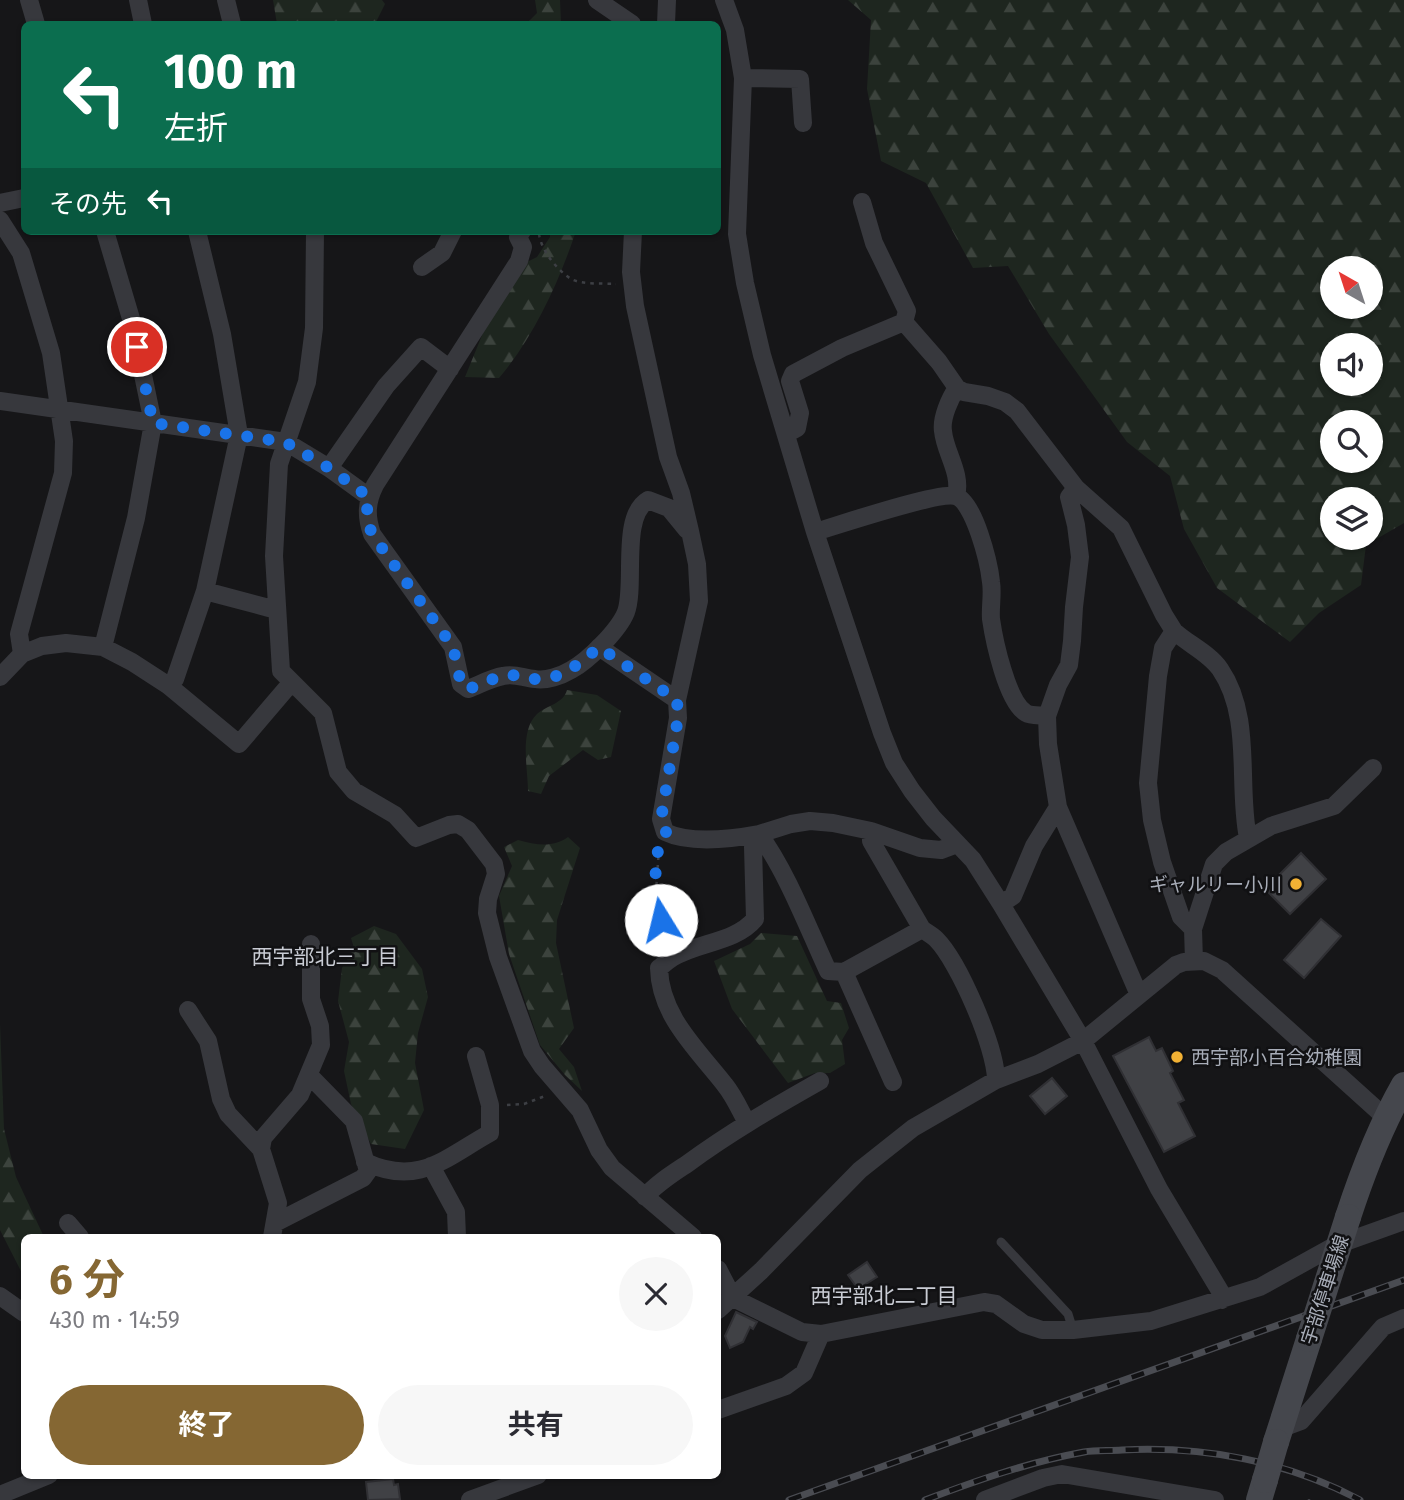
<!DOCTYPE html>
<html lang="ja">
<meta charset="utf-8">
<style>
:root{--surface:#fff;--page:#f7f7f7;--text:#2b2b33;--muted:#7c7c81;--accent:#856733}
body{margin:0;font-family:"Fira Sans","Noto Sans JP",sans-serif;background:var(--page);color:var(--text);height:100vh;display:flex;flex-direction:column;font-size:26px;white-space:nowrap}
*{box-sizing:border-box;margin:0}
p{font-size:23px;color:var(--muted)}
.icon{flex:none;width:38px;height:38px;fill:none;stroke:currentColor;stroke-width:2;stroke-linecap:round;stroke-linejoin:round}
.map{position:relative;flex:1;overflow:hidden}
.panel{position:absolute;left:21px;top:1234px;width:700px;height:245px;display:flex;flex-direction:column;background:var(--surface);border-radius:10px;box-shadow:0 2px 5px #0004}
.panel>*{flex:none}
.banner{position:absolute;left:21px;top:21px;width:700px;height:214px;border-radius:10px;box-shadow:0 2px 5px #0004;background:#0b6e4f;color:#fff;overflow:hidden}
.needle{width:46px;rotate:321deg}
.controls{position:absolute;left:1320px;top:256px;display:grid;gap:14px}
.controls a{display:grid;place-items:center;width:63px;height:63px;border-radius:50%;background:var(--surface);box-shadow:0 2px 5px #0004;font-size:35px}
.pin{position:absolute;display:grid;place-items:center;width:60px;height:60px;color:#fff;margin:-30px;border:4px solid #fff;border-radius:50%;box-shadow:0 2px 7px #0007}
.me{position:absolute;width:77px;margin:-38px;rotate:351deg;stroke-linejoin:round;filter:drop-shadow(0 0 5px #0008)}
.turn{display:flex;align-items:center;gap:24px;height:147px;padding:0 28px;font-size:32px}
.turn .icon{width:91px;height:91px;stroke-width:2.5}
.turn b{display:block;font-size:49px;line-height:60px}
.then{display:flex;align-items:center;height:66px;padding:0 28px;background:#0003;gap:14px;font-size:26px}
.round{display:grid;place-items:center;flex:none;width:74px;height:74px;border-radius:37px;background:var(--page)}
.overview{display:flex;align-items:center;justify-content:space-between;height:119px;padding:0 28px}
h1{font-size:42px;font-weight:700;line-height:52px;color:var(--accent)}
.cta{display:flex;gap:14px;margin-top:auto;padding:14px 28px}
.cta a{flex:1;height:80px;border-radius:42px;background:var(--accent);color:#fff;font-size:28px;font-weight:700;line-height:80px;text-align:center}
.cta a+a{background:var(--page);color:var(--text)}
.map>svg:first-child{display:block}
.forest{fill:url(#forest-firs);fill-rule:evenodd}
.building{fill:#404145;stroke:#303034;stroke-width:2}
.lines{fill:none;stroke-linecap:round;stroke-linejoin:round}
.path{stroke:#3d3f44;stroke-width:2.5;stroke-dasharray:3.5 5;stroke-linecap:butt}
.service{stroke:#37383d;stroke-width:9}
.minor{stroke:#37383d;stroke-width:18}
.secondary{stroke:#45474d;stroke-width:26}
.rail-casing{stroke:#4a4c52;stroke-width:7}
.rail{stroke:#111113;stroke-width:4.5;stroke-dasharray:13;stroke-linecap:butt}
.secondary-bridge{stroke:#45474d;stroke-width:26}
.route{stroke:#1a73e8;stroke-width:12;stroke-dasharray:0 21.6}
.poi-dot{fill:#f2b134;stroke:#111113;stroke-width:2.5}
.labels{text-anchor:middle;dominant-baseline:central;stroke-width:5;stroke-linejoin:round;paint-order:stroke}
.poi-label{font-size:19px;fill:#a8adb8;stroke:#111113;text-anchor:end}
.street-label{font-size:19px;fill:#a8adb8;stroke:#111113}
.neighbourhood-label{font-size:21px;fill:#c9ccd4;stroke:#111113}
</style>
<div class="map">
<svg width="1404" height="1500" viewBox="0 0 1404 1500">
<defs>
<pattern id="forest-firs" width="22" height="20" patternUnits="userSpaceOnUse" patternTransform="scale(1.75)"><rect width="22" height="20" fill="#1e261f"/><path d="M5 1l3.5 6h-7zM16 11l3.5 6h-7z" fill="#3c433d"/></pattern>
</defs>
<rect width="100%" height="100%" fill="#161618"/>
<path class="forest" d="M273 0H382L385 4 375 24H277Z
M535 0H560L561 24H526L537 13Z
M848 0H1404V523L1366 545 1361 585 1319 613 1290 642 1217 588 1184 529 1170 476 1127 442 1049 334 1008 266 973 268 926 183 881 161 867 89 871 20ZM1332 268H1370V306H1332ZM1332 345H1370V383H1332ZM1332 422H1370V460H1332ZM1332 499H1370V537H1332Z
M550 231H576C559 282 534 337 499 378L465 377 485 328 525 263 537 257 550 237Z
M567 690 597 695 621 711 611 757 598 760 583 750 549 776 541 794 528 791C528 769 519 731 537 714 547 705 563 704 567 690Z
M568 837 580 848 557 920 556 943 574 1028 559 1049 574 1067 582 1091 565 1075 540 1045 509 954 499 896 512 866 504 847 518 840C536 845 553 848 568 837Z
M374 926 396 934 422 969 428 997 418 1033 415 1063 424 1110 405 1149 371 1144 351 1104 344 1071 349 1042 338 1001 342 968 354 948 351 938Z
M761 933 797 936 827 1001 841 1003 849 1028 842 1040 845 1064 830 1073H815L788 1083 732 1009 714 961 750 944Z
M0 1024 4 1129 16 1177 44 1237H24V1277L0 1230Z"/>
<path class="building" d="M1301 853 1326 879 1290 914 1265 889Z
M1321 919 1341 936 1304 978 1284 960Z
M1149 1037 1156 1051 1162 1048 1173 1071 1170 1073 1184 1100 1178 1103 1195 1136 1164 1152 1113 1056Z
M1052 1078 1067 1096 1045 1114 1030 1096Z
M867 1262 877 1277 858 1289 848 1275Z
M736 1312 757 1322 753 1329 750 1327 743 1342 730 1348 725 1336Z
M393 1479 394 1485 398 1484 400 1499 368 1500 366 1482Z"/>
<g class="lines">
<path class="path" d="M539 234C541 250 557 270 571 279 582 285 603 283 616 284
M659 848 656 892 667 941
M507 1105 524 1104 545 1096
M1309 1500V1499"/>
<path class="service" d="M1001 1242 1068 1314 1073 1330"/>
<path class="minor" d="M29 0 36 24
M138 0 143 24
M226 0 232 24
M597 0 632 24
M724 0 735 30 743 78 737 234 745 283 762 355 815 532 882 733 894 763 912 791 933 818 973 860 1001 904 1083 1041 1159 1189 1220 1291 1222 1300
M666 24 667 0
M743 78 800 79 803 123
M862 202 874 243 907 311 904 322 939 362 957 388 964 392 988 396 1005 402 1017 411 1076 488 1121 528 1164 615 1174 631 1163 648 1158 676 1148 783 1152 820 1162 862 1181 917 1193 929 1194 961
M0 203 24 198
M0 220 21 253 51 353 64 441 63 473 19 634 22 654
M315 231 314 328 307 382 279 464 274 556 281 671 323 713 338 772 354 791 395 815 416 838 449 825 458 824 468 830 494 864 496 874 488 899 487 913 498 957 532 1051 542 1066 580 1110 599 1150 612 1168 693 1237
M522 231 518 237 523 247 519 261 375 485C366 503 366 516 372 534L453 647 461 684 468 689C479 685 491 678 503 676 515 673 523 678 535 679 546 681 561 676 571 670 588 661 619 630 626 612 636 585 620 516 648 500L669 508 687 530
M633 231 631 272 635 306 668 457 681 493 690 531 697 564 699 601 677 700 678 718 661 819 665 832C690 844 732 839 759 834 787 872 808 928 828 971L844 972 893 1082
M422 267 442 253 453 231
M0 401 286 442 329 468 369 497
M786 434 797 428 800 413 790 381 793 374 842 348 904 322
M329 468 386 386 421 347 450 369
M1076 488 1069 497 1076 525 1080 557 1074 607 1072 641 1069 665 1058 685 1047 716 1048 744 1058 807 1139 995
M956 496C962 473 945 453 943 431 941 418 950 398 957 388
M815 532C839 525 936 492 955 496 974 500 989 563 991 582 993 594 990 607 991 619 994 640 1007 702 1026 713 1031 716 1041 715 1047 716
M205 591 269 608H277
M1174 631C1188 644 1209 653 1220 669 1253 717 1237 784 1248 838
M103 647 136 518 153 423 132 322 105 231
M599 647 677 700
M0 677 22 654 42 646 66 643 103 647 132 662 169 686 239 744 291 683
M169 686 175 679 205 591 239 435 222 334 197 231
M871 831V841L922 929C926 932 932 935 936 939 959 962 996 1048 996 1080
M1001 904 1013 896 1034 846 1058 807
M1193 929 1214 864 1226 852 1271 826 1334 806 1373 768
M844 972 922 929
M188 1010 208 1041 221 1099 228 1114 261 1149 278 1203 272 1237
M747 1123C740 1110 734 1096 725 1085 697 1049 660 1016 659 968 663 965 667 961 672 958 697 942 735 943 755 919L753 847 759 834 791 824 810 821 833 823 871 831 920 848 941 850 957 844
M261 1149 263 1138 300 1095 321 1045 320 1026 311 999V944
M365 1162C419 1187 445 1158 490 1133V1105L476 1056
M431 1166 456 1212 457 1237
M645 1197C656 1184 672 1174 687 1164 729 1133 774 1107 820 1081
M68 1223 80 1237
M275 1223 363 1178 368 1171 354 1121 309 1075
M718 1269 733 1298 802 1332 821 1334 984 1302 996 1304 1024 1324 1042 1330H1073L1151 1321 1260 1287 1334 1246 1404 1221
M0 1296 24 1313
M718 1310 761 1271 860 1170 913 1128 996 1080 1038 1064 1083 1041 1176 965 1184 962 1204 961 1222 970 1386 1118
M718 1410 786 1386 804 1373 821 1334
M1282 1428 1301 1421 1383 1327 1404 1318
M0 1495 49 1475
M470 1500 538 1475
M985 1500 1043 1478 1062 1474 1215 1500"/>
<path class="secondary" d="M1348 1217C1363 1171 1380 1127 1404 1085
M1276 1442 1309 1339
M1259 1500 1265 1480"/>
<defs>
<path id="rail" d="M789 1500 1404 1280
M925 1500C978 1480 1029 1462 1084 1452 1096 1450 1109 1451 1122 1450 1204 1446 1287 1461 1360 1500"/>
</defs>
<use href="#rail" class="rail-casing"/>
<use href="#rail" class="rail"/>
<path class="secondary-bridge" d="M1309 1339 1348 1217
M1265 1480 1276 1442"/>
</g>
<g class="lines">
<path class="route" d="M137 347 153 423 285 442 329 468 369 497 366 517 372 534 453 647 461 684 468 689C480 685 492 678 504 676 517 673 525 679 537 679 562 680 581 662 599 647L677 700 678 718 661 819 666 832C650 856 656 893 661 920"/>
</g>
<g class="poi-dot">
<circle cx="1296" cy="884" r="7"/>
<circle cx="1177" cy="1057" r="7"/>
</g>
<g class="labels">
<g class="poi-label">
<text x="1282" y="884">ギャルリー小川</text>
<text x="1191" y="1057" text-anchor="start">西宇部小百合幼稚園</text>
</g>
<g class="street-label">
<text transform="translate(1325 1290) rotate(-72)">宇部停車場線</text>
</g>
<g class="neighbourhood-label">
<text x="325" y="957">西宇部北三丁目</text>
<text x="884" y="1296">西宇部北二丁目</text>
</g>
</g>
</svg>
<div class="controls">
<a><svg class="needle" viewBox="-14 -14 28 28"><path d="M0-13l5 13h-10z" fill="#e53935"/><path d="M0 13l5-13h-10z" fill="#7c7c81"/></svg></a>
<a><svg class="icon" aria-label="sound" viewBox="0 0 24 24"><path d="M4 9h4l5-4v14l-5-4H4zM17 9q2 3 0 6"/></svg></a>
<a><svg class="icon" aria-label="search" viewBox="0 0 24 24"><circle cx="10" cy="10" r="6"/><path d="M15 15l6 6"/></svg></a>
<a><svg class="icon" aria-label="layers" viewBox="0 0 24 24"><path d="M12 4l9 5-9 5-9-5zM3 14l9 5 9-5"/></svg></a>
</div>
<div class="pin" style="left:137px;top:347px;background:#d93025"><svg class="icon" aria-label="arrive" viewBox="0 0 24 24"><path d="M6 21V4h12l-3 4 3 4H6"/></svg></div>
<svg class="me" style="left:661px;top:920px" viewBox="-20 -20 40 40"><circle r="19" fill="#fff"/><path d="M0-13L10 11 0 6-10 11z" fill="#1a73e8"/></svg>
<div class="banner">
<div class="turn"><svg class="icon" aria-label="left" viewBox="0 0 24 24"><path d="M17 20v-9H6M10 6l-5 5 5 5"/></svg><div><b>100 m</b>左折</div></div>
<div class="then">その先<svg class="icon" aria-label="left" viewBox="0 0 24 24"><path d="M17 20v-9H6M10 6l-5 5 5 5"/></svg></div>
</div>
<section class="panel">
<div class="overview"><div><h1>6 分</h1><p>430 m · 14:59</p></div><a class="round"><svg class="icon" aria-label="close" viewBox="0 0 24 24"><path d="M6 6l12 12M18 6L6 18"/></svg></a></div>
<div class="cta"><a>終了</a><a>共有</a></div>
</section>
</div>
